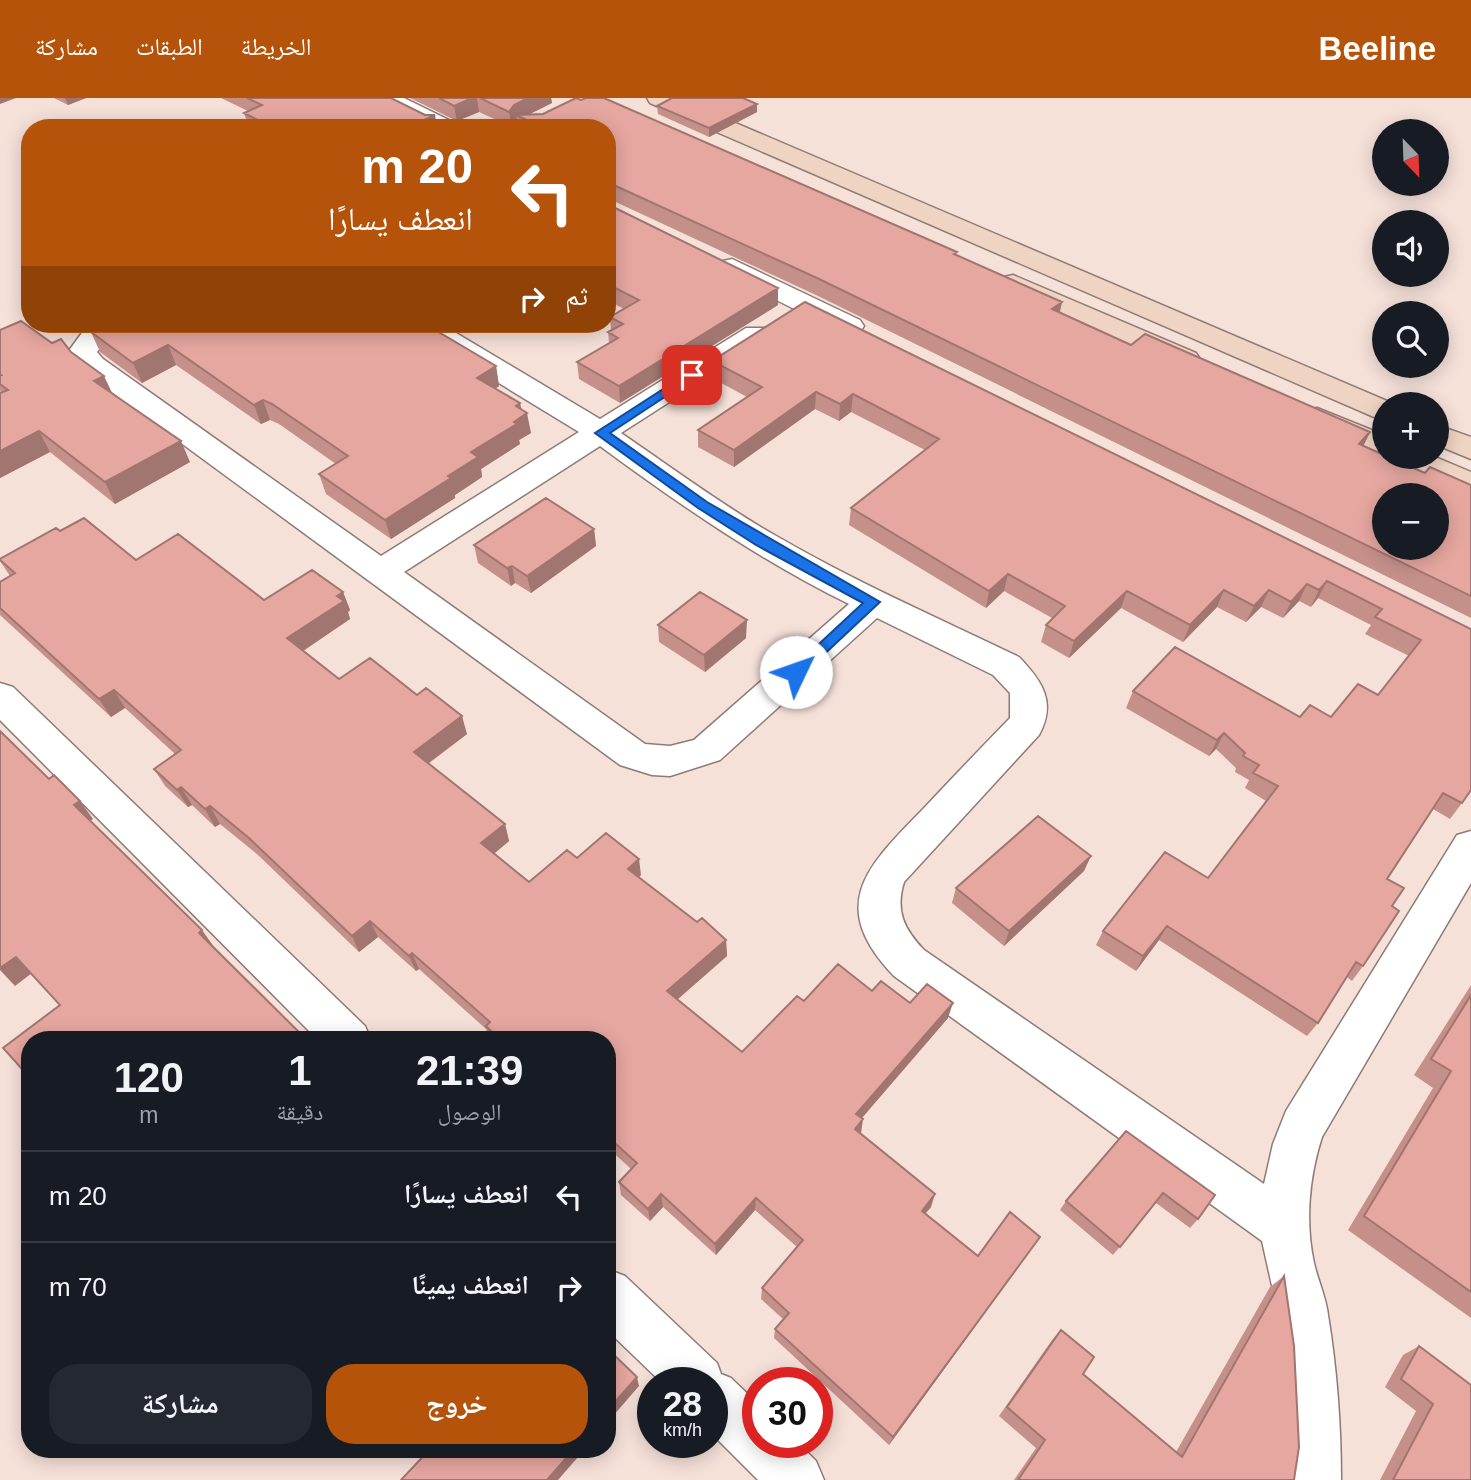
<!DOCTYPE html>
<html lang="ar">
<meta charset="utf-8">
<style>
:root{--surface:#171b24;--page:#242831;--text:#f1f3f6;--muted:#9ea1a6;--line:#363941;--accent:#b45309}
body{margin:0;font-family:Helvetica,"Noto Naskh Arabic",sans-serif;background:var(--page);color:var(--text);direction:rtl;height:100vh;display:flex;flex-direction:column;font-size:26px;white-space:nowrap}
*{box-sizing:border-box;margin:0}
p{font-size:23px;color:var(--muted)}
.icon{flex:none;width:38px;height:38px;fill:none;stroke:currentColor;stroke-width:2;stroke-linecap:round;stroke-linejoin:round}
.map{position:relative;flex:1;overflow:hidden;direction:ltr}
.sheet{position:absolute;left:21px;top:933px;width:595px;height:427px;display:flex;flex-direction:column;background:var(--surface);border-radius:28px;box-shadow:0 4px 18px #0003;direction:rtl}
.sheet>*{flex:none}
.guide{position:absolute;left:21px;top:21px;width:595px;height:214px;border-radius:28px;box-shadow:0 4px 18px #0003;direction:rtl;background:#b45309;color:#fff;overflow:hidden}
.needle{width:46px;rotate:157deg}
.buttons{position:absolute;left:1372px;top:21px;display:grid;gap:14px}
.buttons a{display:grid;place-items:center;width:77px;height:77px;border-radius:50%;background:var(--surface);box-shadow:0 4px 18px #0003;font-size:35px}
.speed{position:absolute;left:637px;top:1269px;display:flex;gap:14px;font-size:35px;font-weight:700;text-align:center}
.speed>*{display:grid;place-content:center;width:91px;height:91px;border-radius:50%;background:var(--surface);box-shadow:0 4px 18px #0003;line-height:1}
.speed small{font-size:18px;font-weight:400}
.speed .limit{border:10px solid #d22;background:#fff;color:#111}
.pin{position:absolute;display:grid;place-items:center;width:60px;height:60px;color:#fff;margin:-30px;border-radius:14px;box-shadow:0 4px 10px #0006}
.me{position:absolute;width:77px;margin:-38px;rotate:48deg;stroke-linejoin:round;filter:drop-shadow(0 0 5px #0008)}
.turn{display:flex;align-items:center;gap:24px;height:147px;padding:0 28px;font-size:32px}
.turn .icon{width:91px;height:91px;stroke-width:2.5}
.turn b{display:block;font-size:49px;line-height:60px}
.then{display:flex;align-items:center;height:66px;padding:0 28px;background:#0003;gap:14px;font-size:26px}
.eta{display:flex;justify-content:space-evenly;align-items:center;height:119px;text-align:center}
.eta b{font-size:42px;font-weight:700;line-height:49px}
.primary-button{display:flex;gap:14px;margin-top:auto;padding:14px 28px}
.primary-button a{flex:1;height:80px;border-radius:28px;background:var(--accent);color:#fff;font-size:28px;font-weight:700;line-height:80px;text-align:center}
.primary-button a+a{background:var(--page);color:var(--text)}
ul{padding:0;list-style:none}
li{display:flex;align-items:center;gap:21px;height:91px;padding:0 28px;border-top:2px solid var(--line)}
li div{flex:1}
li b{display:block;font-size:26px}
li em{font-style:normal}
header{display:flex;align-items:center;gap:42px;box-sizing:border-box;height:98px;padding:0 35px;background:var(--accent);color:#fff}
header strong{font-size:33px}
nav{display:flex;gap:38px;margin-inline-start:auto;font-size:24px}
.map>svg:first-child{display:block}
.lines{fill:none;stroke-linecap:round;stroke-linejoin:round}
.street-casing{stroke:#8e7b74;stroke-width:3}
.secondary-casing{stroke:#8e7b74;stroke-width:3}
.street{fill:#fff;fill-rule:evenodd}
.secondary{fill:#f0d4c3;fill-rule:evenodd}
.wall{fill:#c6908a;fill-rule:evenodd}
.shaded-wall{fill:#a17570}
.building{fill:#e6a7a0;stroke:#a17570;stroke-width:2;fill-rule:evenodd}
.route{fill:#1a73e8;stroke:#114b97;stroke-width:2}
</style>
<header>
<strong>Beeline</strong>
<nav><a>الخريطة</a><a>الطبقات</a><a>مشاركة</a></nav>
</header>
<div class="map">
<svg width="1471" height="1382" viewBox="0 0 1471 1382">
<rect width="100%" height="100%" fill="#f6e1d9"/>
<g class="lines">
<defs>
<path id="street" d="M376 0H404L455 25 458 30H429L379 5Z
M732 161 860 222 864 228 860 234H840L723 175 719 169 723 163Z
M97 226H132C123 239 106 241 97 254L103 261 381 458 579 334 412 232 408 226H441L600 321 746 230H766L770 236 766 242 621 335C671 369 719 405 771 435 851 482 936 519 1019 559 1042 583 1057 604 1039 637L904 784C895 813 904 831 924 852L1264 1086 1273 1046 1286 1013 1457 737 1471 733V785L1322 1039C1309 1079 1305 1124 1314 1165 1318 1183 1326 1199 1328 1217 1337 1272 1341 1327 1341 1382H1287L1282 1258 1277 1210 1262 1143 894 878C824 805 870 766 925 709 953 679 981 650 1010 620V595L993 577 877 520 720 662 670 678 652 677 620 667 83 273 68 254 84 232ZM600 348C680 407 760 462 849 506L694 642 670 648 645 646 404 474Z
M0 585 13 589 365 928 371 942H318L0 622Z
M607 1171 625 1178 717 1265 721 1276 731 1280 758 1306V1344H797L816 1363 824 1382H758L712 1336V1284H661L607 1232Z"/>
<path id="secondary" d="M647 0H677L1394 306H1384V322L1374 319 650 5Z
M1013 177 1196 255 1200 261 1196 267 1186 270 1176 267 1004 191 1000 185 1004 179Z
M1317 310 1384 337V358L1306 326 1302 319 1306 312Z
M1437 327 1471 339V361L1437 347Z
M1393 359H1435L1471 374V396L1397 366Z"/>
</defs>
<use href="#street" class="street-casing"/>
<use href="#secondary" class="secondary-casing"/>
<use href="#street" class="street"/>
<use href="#secondary" class="secondary"/>
</g>
<path class="wall" d="M54 0H86L68 7Z
M221 0H391L437 30H249L244 15 248 13Z
M410 0H551L552 5 529 16H543L576 0 581 2 586 0H604L957 154 956 157 1062 204 1060 214 1131 247 1145 236 1370 334 1363 348 1384 357V359H1388L1425 375 1430 369 1471 387V520L816 197 607 100V30H518L517 22 512 29 479 14 457 23ZM1384 397H1437V450H1384Z
M657 8 757 14 709 39 658 16Z
M607 106 778 207 620 305 579 281 577 264 609 245 608 234 611 232 610 219 624 211 607 202Z
M805 204 1471 531 1462 705 1450 721 1433 711 1387 781 1392 808 1363 868 1352 883 1347 879 1318 925 1307 938 1159 842 1136 873 1096 847 1103 833 1208 780 1266 703 1245 690 1249 682 1235 674 1236 670 1216 651 1209 658 1126 610 1133 593 1300 619H1331L1378 597 1409 558 1365 536 1371 527 1318 500 1311 509 1299 503 1283 520 1261 509 1246 524 1217 509 1183 544 1121 510 1069 560 1041 544 1046 527 1052 520 1004 493 986 510 849 427 851 410 925 352 851 314 839 323 815 311 734 369 698 349V332L747 299 712 280V263Z
M0 232 52 245 71 254 112 295 190 364 115 406 50 354 0 380V295H1L0 292Z
M91 234 496 268 499 288 495 291 521 312 531 335 519 342 520 346 481 371 482 379 455 397V400L391 441 326 396 319 376 336 366 279 326 270 322 261 326 176 267 142 285 100 254Z
M594 431 596 448 531 495 515 485 511 488 478 465 474 447Z
M60 433 136 462 264 502 343 494 350 512 348 514 350 521 303 553 339 581 467 636 428 666 505 726 509 743 494 756 529 784 577 760 641 777 639 779 697 824 726 842 727 858 677 901 742 954 804 903 872 893 910 905 948 920 862 1020 861 1035 931 1109 925 1116 978 1158 1040 1139 1032 1150 889 1347 774 1240 775 1231 783 1221 761 1201 762 1190 797 1149 755 1112 716 1157 663 1109 650 1123 621 1097 619 1084 631 1071 607 1049V942H490L486 931 419 871 416 873 378 839 359 854 258 757 220 726 215 729 192 707 188 709 165 688 154 671 175 656 125 610 111 619 0 517V484L10 478 0 463V461Z
M658 527 746 540 705 574 659 544Z
M1084 773 1004 848 952 805 956 790Z
M1471 887V1220L1348 1132 1433 990 1414 977Z
M1126 1033 1198 1121 1190 1130 1156 1105 1113 1157 1060 1112 1066 1103Z
M1284 1178 1294 1382H1014L1036 1350 999 1318 1052 1242 1061 1232 1083 1276 1176 1354 1270 1189Z
M1419 1248 1471 1382H1380L1416 1313 1385 1289 1403 1257Z"/>
<path class="shaded-wall" d="M0 0H16L0 6Z
M65 0H86L68 7Z
M472 0H477L479 14 457 23 454 8Z
M528 0H551L552 5 522 20 516 17 517 22 512 29 509 14 514 7Z
M757 6V14L709 39V30Z
M435 17 437 30H407Z
M778 190V207L620 305 619 288Z
M1062 204 1058 220 1052 211Z
M168 247 176 267 142 285 133 265Z
M496 268 499 288 481 300 477 280Z
M104 278 114 299 94 283Z
M816 294 815 311 734 369V352Z
M853 296 851 314 839 323 840 306Z
M263 302 270 322 261 326 254 307Z
M520 305 523 318 527 315 531 335 519 342 520 346 481 371 482 379 455 397V400L391 441 385 422 448 378 516 308Z
M39 333 50 354 0 380V353Z
M1370 334 1362 351 1359 346Z
M181 343 190 364 115 406 105 384Z
M594 431 596 448 531 495 527 478Z
M512 468 515 485 511 488 507 470Z
M1008 476 1004 493 986 510 989 493Z
M1327 483 1318 500 1311 509 1319 492Z
M1307 486 1299 503 1283 520 1291 504Z
M1224 492 1217 509 1183 544 1190 527Z
M1269 492 1261 509 1246 524 1254 508Z
M1127 493 1121 510 1069 560 1074 543Z
M343 494 350 512 348 514 350 521 294 559 287 540 337 498Z
M747 522 746 540 705 574 704 557Z
M114 592 125 610 111 619 99 601Z
M462 618 467 636 419 672 414 654Z
M1224 635 1216 651 1209 658 1217 642Z
M181 689 192 707 188 709 177 692Z
M80 703 93 721 87 725 74 707Z
M210 708 220 726 215 729 205 711Z
M505 726 509 743 486 762 481 745Z
M1091 758 1084 773 1004 848 1009 833Z
M639 761 641 777 630 787 628 771Z
M370 823 378 839 359 854 352 838Z
M1167 828 1159 842 1136 873 1143 858Z
M202 832 214 849 210 852 199 835Z
M726 842 727 858 669 909 667 893Z
M412 855 419 871 416 873 409 858Z
M16 859 32 875 15 888 0 872V870Z
M953 905 948 920 854 1029 856 1016Z
M863 1021 861 1035 855 1031Z
M661 1096 663 1109 650 1123 648 1111Z
M935 1096 931 1109 917 1125 922 1113Z
M756 1100 755 1112 716 1157 715 1146Z
M1040 1139 1032 1150 889 1347 893 1339Z
M637 1279 639 1288 607 1325V1313Z
M574 1351H585L558 1382H547Z"/>
<path class="building" d="M247 0H391L425 17H435L407 30H273L244 15 262 7Z
M439 0H472L454 8Z
M480 0H528L514 7 509 14Z
M576 0 581 2 586 0H604L957 154 954 156 1062 204 1052 211 1131 247 1145 236 1370 334 1359 346 1384 357V359H1388L1425 375 1430 369 1471 387V498L817 180 607 84V30H544L516 17 543 16ZM1384 397H1437V450H1384Z
M672 0H743L757 6 709 30 657 8Z
M607 106 778 190 619 288 577 264 618 240 608 234 623 226 610 219 639 202 607 186Z
M805 204 1471 531V692L1462 705 1443 695 1387 781 1404 790 1392 808 1399 813 1363 868 1356 864 1318 925 1167 828 1143 858 1103 833 1165 754 1208 780 1278 688 1253 675 1259 667 1243 658 1245 655 1224 635 1217 642 1133 593 1175 549 1300 619 1310 607 1331 619 1358 586 1378 597 1421 542 1375 519 1382 511 1327 483 1319 492 1307 486 1291 504 1269 492 1254 508 1224 492 1190 527 1127 493 1074 543 1046 527 1065 508 1008 476 989 493 851 410 939 341 853 296 840 306 816 294 734 352 698 332 762 289 712 263Z
M21 223 52 245 61 241 71 254 104 278 94 283 181 343 105 384 39 333 0 353V295L8 292 0 286V277H1L0 276V232Z
M103 226H425L496 268 477 280 520 305 516 308 527 315 514 324 517 326 471 354 478 359 448 378 451 380 385 422 319 376 348 358 272 306 263 302 254 307 168 247 133 265 91 234Z
M546 400 594 431 527 478 512 468 507 470 474 447Z
M84 420 136 462 178 436 264 502 312 472 343 494 337 498 344 503 287 540 339 581 370 560 417 597 426 590 462 618 414 654 505 726 481 745 529 784 567 752 577 760 606 735 639 761 628 771 697 824 702 820 726 842 667 893 742 954 797 898 804 903 838 866 872 893 881 883 910 905 927 886 953 905 856 1016 863 1021 855 1031 935 1096 922 1113 978 1158 1010 1114 1040 1139 893 1339 775 1231 789 1215 762 1190 803 1142 756 1100 715 1146 661 1096 648 1111 619 1084 637 1065 607 1038V942H500L486 928 490 924 412 855 409 858 370 823 352 838 249 740 210 708 205 711 181 689 177 692 154 671 181 652 114 592 99 601 0 510V484L15 475 0 462V461L56 430 60 433Z
M700 494 747 522 704 557 658 527Z
M0 633 49 681 54 677 80 703 74 707 202 832 199 835 307 942H30V980L3 950 60 907 16 859 0 870Z
M1038 718 1091 758 1009 833 956 790Z
M1471 897V1194L1364 1118 1451 973 1431 961Z
M1126 1033 1215 1097 1198 1121 1163 1095 1120 1149 1066 1103Z
M1284 1178 1294 1248 1299 1349 1294 1382H1018L1045 1342 1007 1309 1061 1232 1094 1259 1083 1276 1182 1359Z
M1419 1248 1471 1287V1382H1393L1433 1306 1401 1281Z
M613 1256 637 1279 607 1313V1262Z
M430 1351H574L547 1382H401Z"/>
<path class="route" d="M688 275 698 277 610 335 707 404 880 504 801 578 796 579 789 574 863 505 756 447 698 410 595 335Z"/>
</svg>
<div class="buttons">
<a><svg class="needle" viewBox="-14 -14 28 28"><path d="M0-13l5 13h-10z" fill="#e53935"/><path d="M0 13l5-13h-10z" fill="#9ea1a6"/></svg></a>
<a><svg class="icon" aria-label="sound" viewBox="0 0 24 24"><path d="M4 9h4l5-4v14l-5-4H4zM17 9q2 3 0 6"/></svg></a>
<a><svg class="icon" aria-label="search" viewBox="0 0 24 24"><circle cx="10" cy="10" r="6"/><path d="M15 15l6 6"/></svg></a>
<a>+</a>
<a>−</a>
</div>
<div class="speed"><div>28<small>km/h</small></div><div class="limit">30</div></div>
<div class="pin" style="left:692px;top:277px;background:#d93025"><svg class="icon" aria-label="arrive" viewBox="0 0 24 24"><path d="M6 21V4h12l-3 4 3 4H6"/></svg></div>
<svg class="me" style="left:796px;top:574px" viewBox="-20 -20 40 40"><circle r="19" fill="#fff"/><path d="M0-13L10 11 0 6-10 11z" fill="#1a73e8"/></svg>
<div class="guide">
<div class="turn"><svg class="icon" aria-label="left" viewBox="0 0 24 24"><path d="M17 20v-9H6M10 6l-5 5 5 5"/></svg><div><b>20 m</b>انعطف يسارًا</div></div>
<div class="then">ثم<svg class="icon" aria-label="right" viewBox="0 0 24 24"><path d="M7 20v-9h11M14 6l5 5-5 5"/></svg></div>
</div>
<section class="sheet">
<div class="eta">
<div><b>21:39</b><p>الوصول</p></div>
<div><b>1</b><p>دقيقة</p></div>
<div><b>120</b><p>m</p></div>
</div>
<ul>
<li><svg class="icon" aria-label="left" viewBox="0 0 24 24"><path d="M17 20v-9H6M10 6l-5 5 5 5"/></svg><div><b>انعطف يسارًا</b></div><em>20 m</em></li>
<li><svg class="icon" aria-label="right" viewBox="0 0 24 24"><path d="M7 20v-9h11M14 6l5 5-5 5"/></svg><div><b>انعطف يمينًا</b></div><em>70 m</em></li>
</ul>
<div class="primary-button"><a>خروج</a><a>مشاركة</a></div>
</section>
</div>
